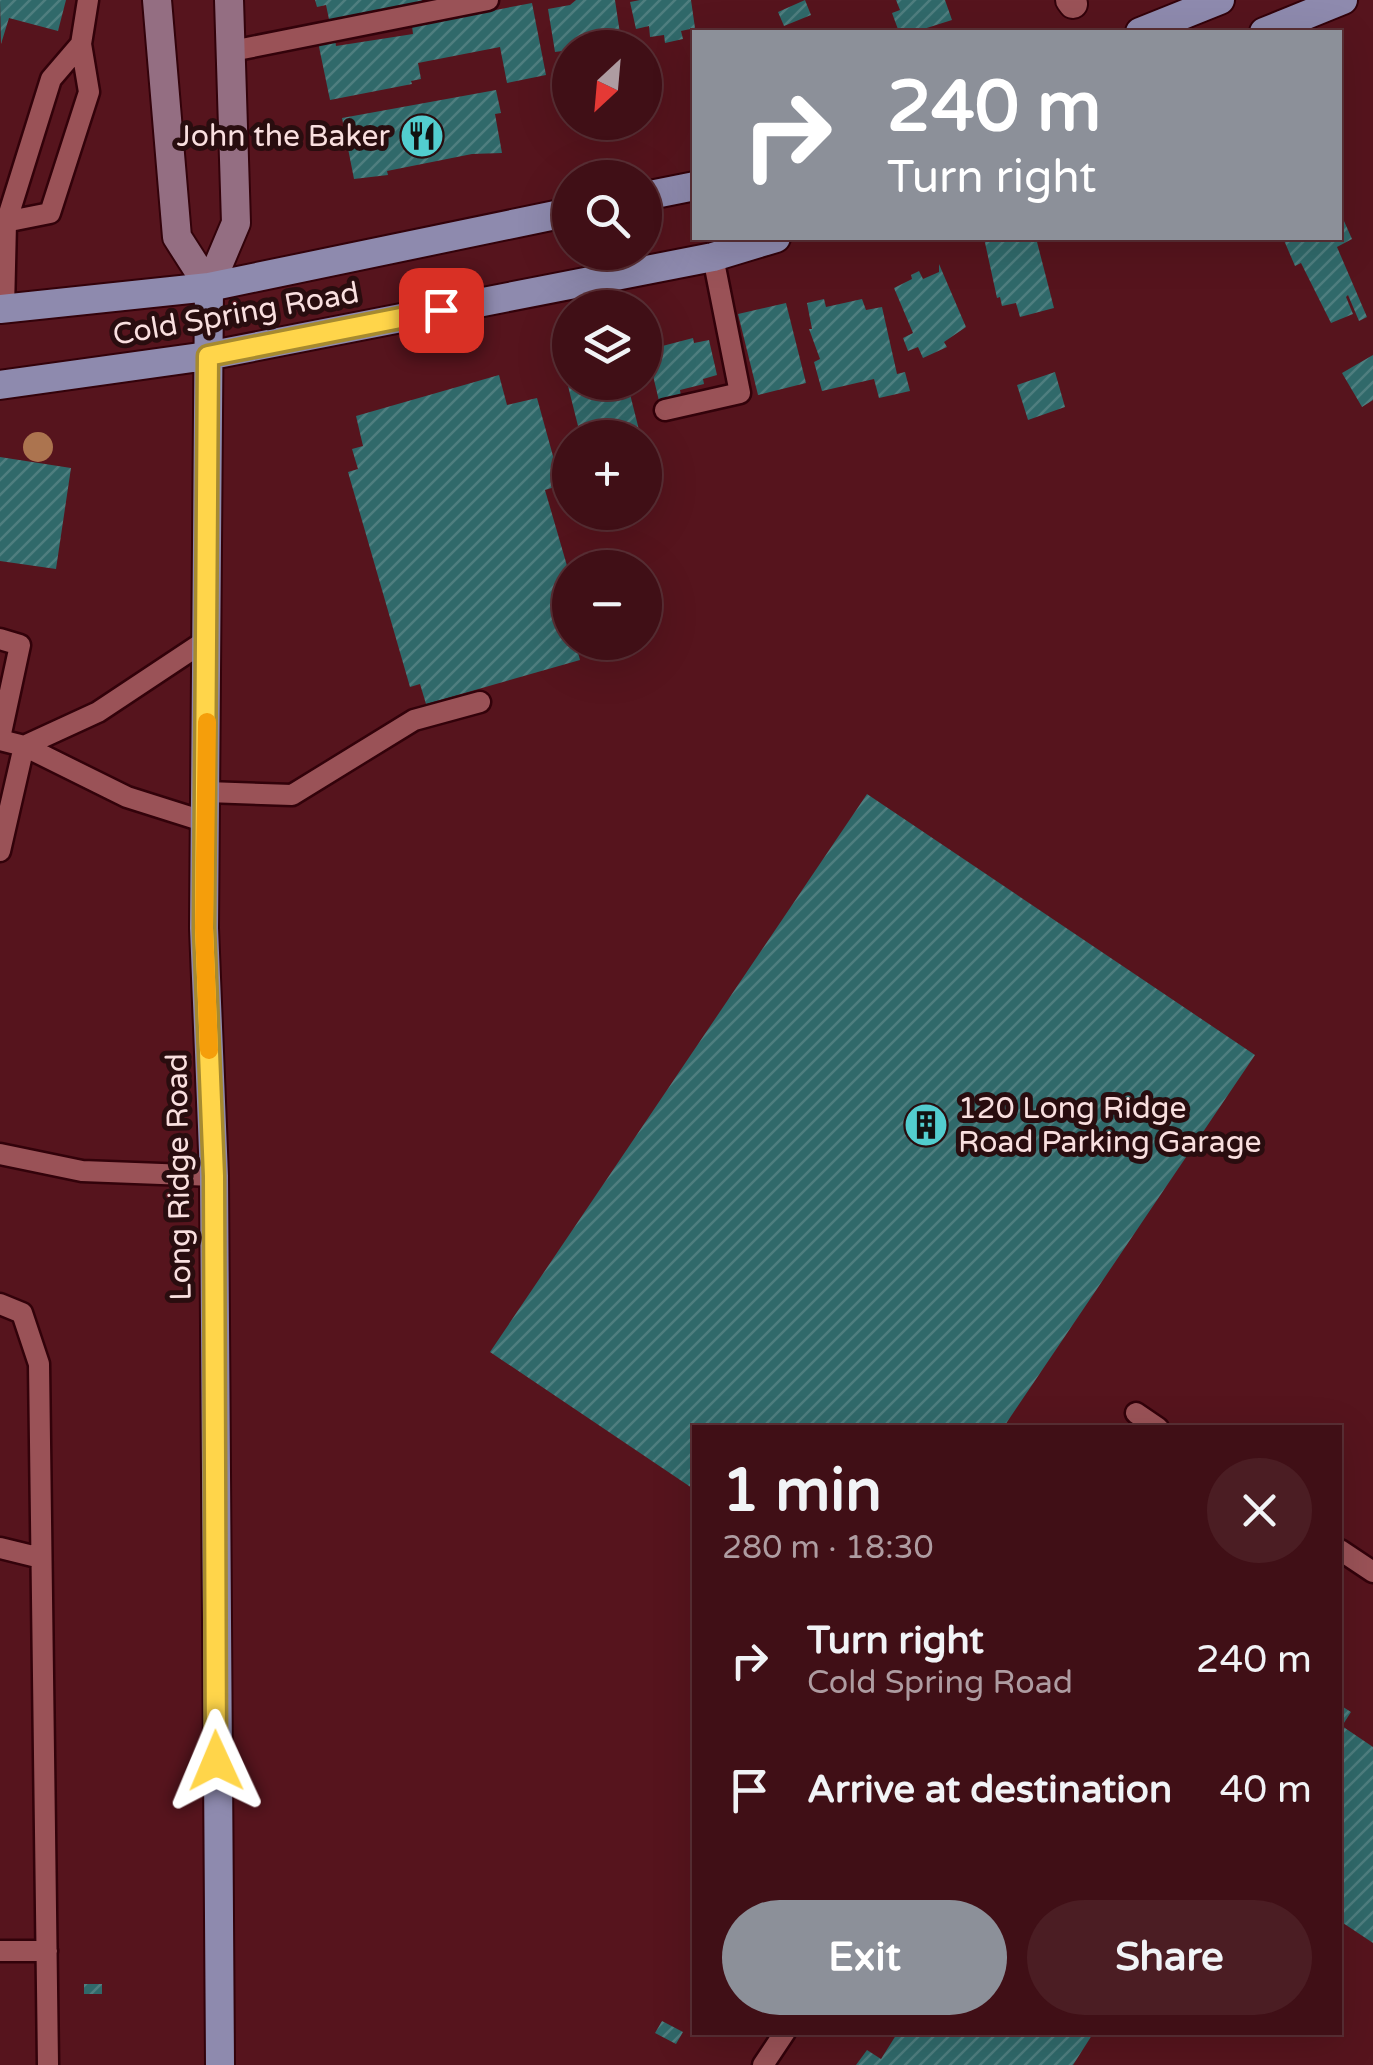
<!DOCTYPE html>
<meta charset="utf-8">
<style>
:root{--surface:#400f16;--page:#4b1d23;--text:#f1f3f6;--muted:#ae9ca1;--line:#592f35;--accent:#8c9099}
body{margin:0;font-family:"Varela Round",sans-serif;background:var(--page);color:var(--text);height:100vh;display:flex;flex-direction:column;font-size:38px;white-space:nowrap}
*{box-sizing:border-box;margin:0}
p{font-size:32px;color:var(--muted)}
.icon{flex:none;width:55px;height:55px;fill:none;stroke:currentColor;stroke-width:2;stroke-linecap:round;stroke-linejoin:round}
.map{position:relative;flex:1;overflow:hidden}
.sheet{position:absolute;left:692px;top:1425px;width:650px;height:610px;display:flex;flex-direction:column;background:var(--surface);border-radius:0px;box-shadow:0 10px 40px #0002,0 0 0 2px var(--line)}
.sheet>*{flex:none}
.hud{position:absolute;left:692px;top:30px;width:650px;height:210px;border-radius:0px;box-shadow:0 10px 40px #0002,0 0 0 2px var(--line);background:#8c9099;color:#fff;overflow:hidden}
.needle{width:65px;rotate:206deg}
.fabs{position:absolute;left:552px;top:30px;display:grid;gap:20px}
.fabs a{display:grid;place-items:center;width:110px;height:110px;border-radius:50%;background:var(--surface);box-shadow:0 10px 40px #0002,0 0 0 2px var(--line);font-size:50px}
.pin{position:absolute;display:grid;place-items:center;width:85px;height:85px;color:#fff;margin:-42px;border-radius:20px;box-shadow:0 5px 15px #0006}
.me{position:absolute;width:110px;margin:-55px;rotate:359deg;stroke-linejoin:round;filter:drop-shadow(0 0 8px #0008)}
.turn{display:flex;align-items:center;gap:35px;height:210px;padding:0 30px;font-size:45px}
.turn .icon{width:130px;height:130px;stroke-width:2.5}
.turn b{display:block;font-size:70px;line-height:85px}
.round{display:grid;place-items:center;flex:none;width:105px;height:105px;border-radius:52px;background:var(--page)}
.head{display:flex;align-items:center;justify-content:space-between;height:170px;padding:0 30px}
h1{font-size:60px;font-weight:700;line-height:75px}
.button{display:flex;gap:20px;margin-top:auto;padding:20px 30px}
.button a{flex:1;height:115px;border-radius:60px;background:var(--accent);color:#fff;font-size:40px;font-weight:700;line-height:115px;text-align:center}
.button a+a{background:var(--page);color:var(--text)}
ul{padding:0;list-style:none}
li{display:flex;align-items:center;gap:30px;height:130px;padding:0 30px}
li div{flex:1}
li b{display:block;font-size:38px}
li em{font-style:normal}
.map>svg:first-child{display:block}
.building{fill:url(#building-hatch)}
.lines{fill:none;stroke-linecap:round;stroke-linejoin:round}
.service-casing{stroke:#32020a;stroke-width:25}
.minor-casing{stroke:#32020a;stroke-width:32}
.secondary-casing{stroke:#32020a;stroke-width:32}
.primary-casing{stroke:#32020a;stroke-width:32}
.service{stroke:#9a5257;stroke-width:20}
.minor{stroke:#9a5257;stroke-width:28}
.secondary{stroke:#946e82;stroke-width:28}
.primary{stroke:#8e8aae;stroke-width:28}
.tree{fill:#ac744f}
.route-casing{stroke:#a68a30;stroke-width:25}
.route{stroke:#ffd54a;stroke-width:18}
.slow{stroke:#f59e0b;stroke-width:18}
.labels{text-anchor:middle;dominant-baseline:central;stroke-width:10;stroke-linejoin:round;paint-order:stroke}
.poi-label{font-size:30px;fill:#f9dfdf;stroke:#290d0f;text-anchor:end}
.street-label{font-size:30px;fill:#f9dfdf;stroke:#290d0f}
</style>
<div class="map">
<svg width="1373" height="2065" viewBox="0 0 1373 2065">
<defs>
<pattern id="building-hatch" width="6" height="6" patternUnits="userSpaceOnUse" patternTransform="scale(2.5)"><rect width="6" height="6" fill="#30696a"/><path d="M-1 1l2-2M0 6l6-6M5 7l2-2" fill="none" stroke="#4f7e7f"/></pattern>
</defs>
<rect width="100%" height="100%" fill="#56141d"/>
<path class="building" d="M0 0H66L58 31 9 18 1 44Z
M315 0H422L423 4 330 24 326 5 317 7Z
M576 0H615L622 47 570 48V50L555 52 548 9 570 5Z
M640 0H691L695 28 681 31 683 39 665 43 664 35 650 37 649 26 636 29 630 2Z
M805 0 811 15 784 26 778 12Z
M896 0H945L952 20 914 32H899L892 13 900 10Z
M532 3 546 75 507 83 500 47 418 63 421 79 411 81 412 84 330 100 318 42 335 39 336 46 413 34 412 26Z
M496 90 501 113 495 114 502 153 472 154 387 171 388 175 354 179 342 118Z
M1340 212 1352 239 1337 247 1367 317 1359 321 1348 295 1346 297 1353 314 1331 323 1301 263 1295 266 1283 238H1340Z
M984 238H1036L1054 308 1020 317 1016 303 1002 306 1000 297 997 298Z
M939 264 966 327 944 342 947 347 923 358 918 347 908 351 903 338 913 333 894 288 912 279 911 275 919 271 923 279 939 272Z
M824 299 826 307 862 299 866 310 882 307 897 374 905 372 910 391 879 398 874 379 822 391 814 362 820 359 809 329H812L807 303Z
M786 303 806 383 758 395 738 314Z
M693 338 694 343 709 340 717 375 703 379 704 384 680 390 681 396 659 401 647 350Z
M570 352V382H627L641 438H581L563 366 562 354Z
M1373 355V400L1362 407 1342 373Z
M1055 372 1065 407 1028 420 1017 385Z
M499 375 507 405 537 398 561 485 545 490 570 576V642H575L580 660 426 704 420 684 410 687 348 472 358 469 352 449 363 446 356 416Z
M0 457 71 468 56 569 0 561Z
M867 794 1255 1055 1003 1428H695V1490L490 1352Z
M1340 1705 1351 1712 1342 1726 1373 1747V1943L1340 1921Z
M84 1984H102V1994H84Z
M662 2021 683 2032 676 2044 655 2033Z
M898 2032H1094L1073 2065H856L867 2050 881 2059Z"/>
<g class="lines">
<defs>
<path id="service" d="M232 51 488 0
M0 223 50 213 89 92 81 44
M4 309 6 223 51 79 81 44 88 0
M665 410 740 393 713 257
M0 639 20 645 0 738
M0 740 24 746 127 797 206 822
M24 746 98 712 208 639
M207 792 292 795 414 720 480 702
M0 851 24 746
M0 1154 82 1171 214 1176
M0 1304 22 1313 39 1364 48 2065
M1136 1413 1158 1428
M0 1548 41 1558
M1340 1550 1373 1572
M0 1951H47
M763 2065 785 2032"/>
<path id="minor" d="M1070 0 1073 4"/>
<path id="secondary" d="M157 0 177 237 209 287
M209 287 236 223 229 0"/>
<path id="primary" d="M1140 32 1220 0
M1264 32 1343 0
M645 196 695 186
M209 287 204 928 214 1176 220 2065
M0 309 209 287 570 212
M0 385 207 356 713 257 776 238"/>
</defs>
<use href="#service" class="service-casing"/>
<use href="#minor" class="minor-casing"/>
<use href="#secondary" class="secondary-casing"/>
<use href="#primary" class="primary-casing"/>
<use href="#service" class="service"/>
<use href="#minor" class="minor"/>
<use href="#secondary" class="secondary"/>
<use href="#primary" class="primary"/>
</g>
<circle class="tree" cx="38" cy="447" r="15"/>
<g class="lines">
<defs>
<path id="route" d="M216 1761 214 1176 204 928 208 356 441 310"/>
</defs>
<use href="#route" class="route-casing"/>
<use href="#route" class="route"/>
<path class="slow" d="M207 722 204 928 209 1050"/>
</g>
<defs>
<symbol id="restaurant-disc" viewBox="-11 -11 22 22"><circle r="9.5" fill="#52cdcf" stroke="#290d0f"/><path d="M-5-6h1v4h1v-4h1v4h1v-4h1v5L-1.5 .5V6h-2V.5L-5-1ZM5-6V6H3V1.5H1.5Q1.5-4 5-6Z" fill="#111"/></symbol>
<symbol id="building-disc" viewBox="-11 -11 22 22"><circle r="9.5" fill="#52cdcf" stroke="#290d0f"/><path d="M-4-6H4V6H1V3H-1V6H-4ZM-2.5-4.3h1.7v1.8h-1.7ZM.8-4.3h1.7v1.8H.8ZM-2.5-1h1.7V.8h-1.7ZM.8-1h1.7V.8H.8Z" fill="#111"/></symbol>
</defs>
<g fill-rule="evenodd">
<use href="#restaurant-disc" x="397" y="111" width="50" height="50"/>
<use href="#building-disc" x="901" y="1100" width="50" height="50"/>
</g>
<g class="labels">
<g class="poi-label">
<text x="390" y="136">John the Baker</text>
<text x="958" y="1108" text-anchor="start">120 Long Ridge<tspan x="958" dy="34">Road Parking Garage</tspan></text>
</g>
<g class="street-label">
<text transform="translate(236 314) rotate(-10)">Cold Spring Road</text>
<text transform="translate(179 1177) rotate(-91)">Long Ridge Road</text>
</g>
</g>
</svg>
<div class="fabs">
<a><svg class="needle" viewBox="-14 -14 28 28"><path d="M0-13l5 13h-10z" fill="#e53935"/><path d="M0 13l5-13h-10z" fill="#ae9ca1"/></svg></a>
<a><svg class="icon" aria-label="search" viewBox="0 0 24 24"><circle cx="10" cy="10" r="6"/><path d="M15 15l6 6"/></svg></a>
<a><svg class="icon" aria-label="layers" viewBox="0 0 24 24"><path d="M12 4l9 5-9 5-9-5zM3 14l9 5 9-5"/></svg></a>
<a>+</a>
<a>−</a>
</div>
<div class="pin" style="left:441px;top:310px;background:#d93025"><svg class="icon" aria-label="arrive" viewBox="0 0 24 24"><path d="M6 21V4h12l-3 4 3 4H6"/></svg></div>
<svg class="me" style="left:216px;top:1761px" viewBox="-20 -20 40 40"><path d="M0-17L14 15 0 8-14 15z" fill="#ffd54a" stroke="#fff" stroke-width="4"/></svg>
<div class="hud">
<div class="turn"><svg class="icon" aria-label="right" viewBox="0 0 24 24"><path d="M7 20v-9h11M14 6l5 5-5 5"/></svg><div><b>240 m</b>Turn right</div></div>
</div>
<section class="sheet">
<div class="head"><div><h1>1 min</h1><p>280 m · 18:30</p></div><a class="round"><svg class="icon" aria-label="close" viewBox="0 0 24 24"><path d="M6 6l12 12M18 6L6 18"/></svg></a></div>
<ul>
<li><svg class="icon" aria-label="right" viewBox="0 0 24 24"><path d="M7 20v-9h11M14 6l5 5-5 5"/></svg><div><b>Turn right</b><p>Cold Spring Road</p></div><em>240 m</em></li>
<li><svg class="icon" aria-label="arrive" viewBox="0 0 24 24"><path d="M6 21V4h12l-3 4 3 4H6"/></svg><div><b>Arrive at destination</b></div><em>40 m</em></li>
</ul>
<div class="button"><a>Exit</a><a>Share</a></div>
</section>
</div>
